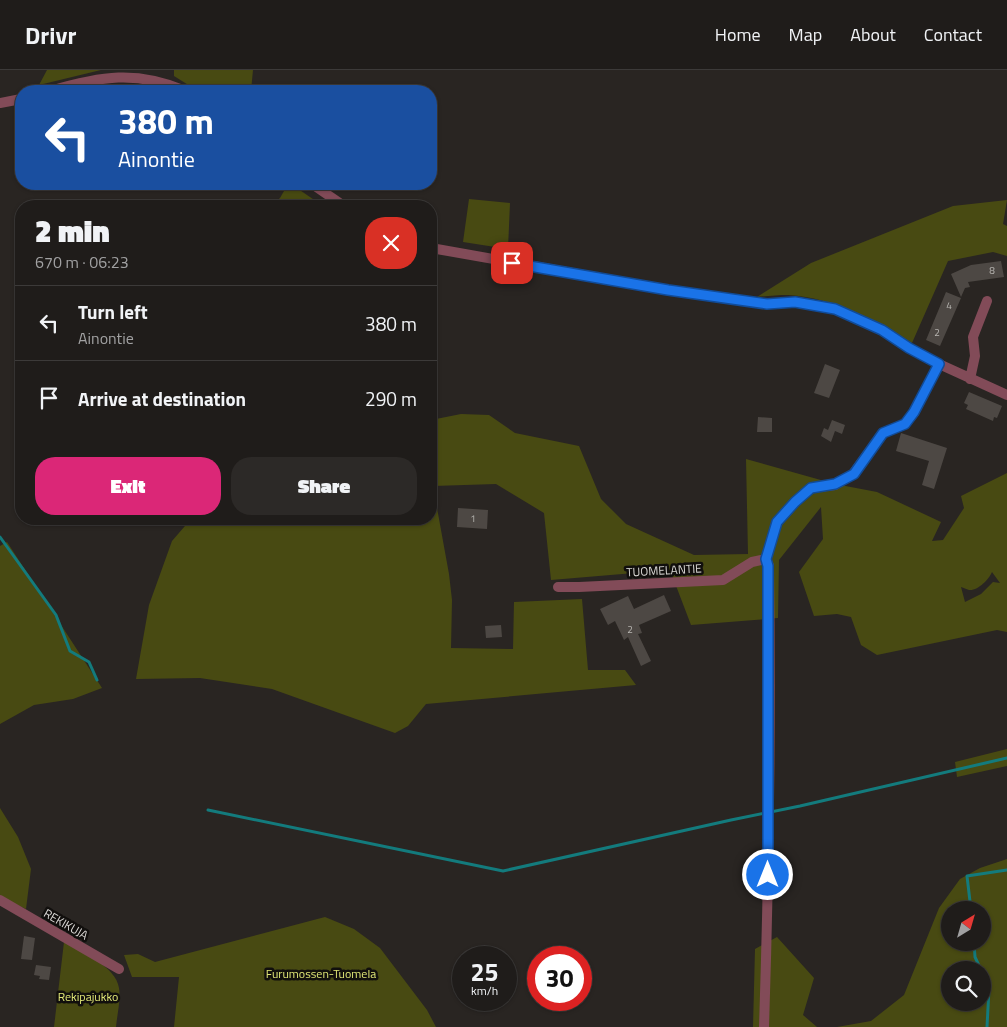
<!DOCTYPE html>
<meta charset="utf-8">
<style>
:root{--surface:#1f1c1a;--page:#2c2927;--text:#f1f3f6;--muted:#a1a1a2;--line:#3c3a39;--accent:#db2777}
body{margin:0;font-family:"Titillium Web",sans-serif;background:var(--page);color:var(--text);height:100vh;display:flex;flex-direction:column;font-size:19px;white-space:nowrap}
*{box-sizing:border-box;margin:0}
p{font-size:16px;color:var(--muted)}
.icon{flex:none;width:28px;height:28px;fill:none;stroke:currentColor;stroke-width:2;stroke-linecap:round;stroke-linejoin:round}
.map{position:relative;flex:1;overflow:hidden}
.side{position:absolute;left:15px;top:130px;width:422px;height:325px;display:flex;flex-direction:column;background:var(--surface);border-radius:20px;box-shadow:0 1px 4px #0004,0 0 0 1px var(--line)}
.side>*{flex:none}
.top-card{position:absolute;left:15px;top:15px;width:422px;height:105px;border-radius:20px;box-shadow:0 1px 4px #0004,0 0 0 1px var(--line);background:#1a4fa0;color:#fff;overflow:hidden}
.needle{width:32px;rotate:37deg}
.fabs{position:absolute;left:941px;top:831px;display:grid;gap:10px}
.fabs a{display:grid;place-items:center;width:50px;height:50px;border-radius:50%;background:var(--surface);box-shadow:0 1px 4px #0004,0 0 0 1px var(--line);font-size:25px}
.speed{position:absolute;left:452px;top:876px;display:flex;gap:10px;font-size:25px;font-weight:700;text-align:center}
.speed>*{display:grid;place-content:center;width:65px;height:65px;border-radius:50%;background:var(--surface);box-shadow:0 1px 4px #0004,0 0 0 1px var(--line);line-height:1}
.speed small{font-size:12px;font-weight:400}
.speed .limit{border:8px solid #d22;background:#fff;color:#111}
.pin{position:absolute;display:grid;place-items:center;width:42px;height:42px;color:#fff;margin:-21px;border-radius:10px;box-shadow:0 2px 8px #0006}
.me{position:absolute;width:55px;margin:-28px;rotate:0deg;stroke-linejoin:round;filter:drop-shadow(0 0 4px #0008)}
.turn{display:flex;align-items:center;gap:18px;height:105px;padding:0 20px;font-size:22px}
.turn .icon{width:65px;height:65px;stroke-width:2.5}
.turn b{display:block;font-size:35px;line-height:42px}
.round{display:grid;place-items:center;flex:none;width:52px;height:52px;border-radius:20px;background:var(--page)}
.headline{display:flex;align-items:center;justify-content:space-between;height:85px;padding:0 20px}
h1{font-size:30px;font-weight:800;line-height:38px}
.cta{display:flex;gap:10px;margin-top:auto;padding:10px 20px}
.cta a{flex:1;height:58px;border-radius:20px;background:var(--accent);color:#fff;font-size:20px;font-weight:800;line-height:58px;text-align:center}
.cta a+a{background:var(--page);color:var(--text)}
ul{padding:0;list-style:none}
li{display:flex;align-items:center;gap:15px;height:75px;padding:0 20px;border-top:1px solid var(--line)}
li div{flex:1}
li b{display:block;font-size:19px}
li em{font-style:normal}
header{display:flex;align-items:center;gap:30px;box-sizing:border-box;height:70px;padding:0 25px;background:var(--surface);border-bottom:1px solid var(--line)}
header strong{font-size:24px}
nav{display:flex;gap:28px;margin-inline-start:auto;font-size:18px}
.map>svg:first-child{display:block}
.green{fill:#484a12;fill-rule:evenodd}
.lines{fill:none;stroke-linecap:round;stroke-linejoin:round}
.stream{stroke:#137b7d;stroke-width:3}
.building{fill:#4d4844}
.minor{stroke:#824b58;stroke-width:10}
.route-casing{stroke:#114b97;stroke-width:12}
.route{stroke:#1a73e8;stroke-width:9}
.labels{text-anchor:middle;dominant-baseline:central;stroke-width:5;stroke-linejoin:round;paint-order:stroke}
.number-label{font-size:10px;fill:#b8b6b2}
.street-label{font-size:12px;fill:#dcdad7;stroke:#110f0d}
.park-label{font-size:12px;fill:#e2e877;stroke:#110f0d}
</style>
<header>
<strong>Drivr</strong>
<nav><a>Home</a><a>Map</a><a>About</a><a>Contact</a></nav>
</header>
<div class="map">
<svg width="1007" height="957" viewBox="0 0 1007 957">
<rect width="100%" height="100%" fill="#292522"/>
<path class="green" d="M47 0H101L39 15Z
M174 0H253L251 21H198L174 6Z
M288 114H291L323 136H271L280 128Z
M469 129 510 133 508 179 463 172Z
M1007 130 1003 154 1007 156V186L993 182 948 191 912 273C873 250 835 228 788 225 778 225 767 226 757 227L811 193 953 136Z
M461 344 489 345 515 363 579 376 601 429 626 454 694 485 748 484 746 389 835 414 877 422 941 452 932 471 943 470 964 438 961 426 1007 403V562L997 560 877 585 861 575 851 547 837 544 814 546 799 502 823 469 821 437 779 490 778 548 691 555 670 500 551 510 544 443 496 414 433 416 449 504 452 530 451 578 513 579 514 532 582 529 588 600H625L636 615 426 634 408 656 395 663 272 619 200 608 136 609 149 535 172 471 191 449H431V350ZM992 502 1000 513 993 512 981 524 965 532 961 517C964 518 966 519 969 520 978 521 989 509 992 502Z
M7 472 102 618 73 629 34 635 0 654V476Z
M1007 679V696L957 707 955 692Z
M0 738 18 767 31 799 26 839 0 827Z
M1007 789V957H837L871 951 904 925 939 838 960 809 980 798ZM950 840H982V872H950ZM950 900H982V932H950Z
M325 847 354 859 380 878 427 940 436 957H174L179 907H132L124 885 138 884 155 892Z
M777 867 814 908 803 945 817 957H753L755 879Z
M64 872C81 882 116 896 119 918 121 930 117 945 116 957H54Z"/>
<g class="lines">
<path class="stream" d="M0 467 56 545 70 581 89 592 97 610
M208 740 503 801 731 750 800 736 1007 688
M971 840 967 806 1007 800
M974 872 975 887 981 900
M982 903 989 919 987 957"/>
</g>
<path class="building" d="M1001 191 1004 207 968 212 970 217 965 218 961 227 951 204 971 195Z
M946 222 961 228 940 276 926 270Z
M825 294 840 300 829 328 814 323Z
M969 322 1002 336 997 348 994 347 993 351 966 339 968 335 964 333Z
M758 347 772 348V362H757Z
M832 350 845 355 842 364 835 361 831 372 821 366 824 358 828 360Z
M901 363 947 378 934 419 922 415 929 391 896 381Z
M458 438 488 440 487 459 457 457Z
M664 525 671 541 639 555 642 563 638 564 651 591 641 596 628 567 624 570 615 551 608 555 600 539 628 526 634 539Z
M501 555 502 567 486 568 485 556Z
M24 866 35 868 32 890 21 889Z
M36 895 51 897 49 910 39 909 40 906 34 905Z"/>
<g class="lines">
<path class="minor" d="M50 21C101 6 136 0 186 21
M0 33 21 29
M312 114 344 136
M431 178 668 220 767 234 795 232 835 239 882 260 909 278 939 294 1007 325
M970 309 975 286 973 267 987 231
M558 517H579L723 510 752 492 766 489
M0 830 119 899
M764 957C769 803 771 649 769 496L766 489 777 452 795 432 811 418 835 415 853 404 883 363 905 354 914 343 939 294"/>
</g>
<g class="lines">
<defs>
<path id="route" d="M512 193 668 220 767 234 795 232 835 239 882 260 909 278 939 294 914 342 905 354 883 363 854 404 835 414 811 418 795 432 777 452 766 489 768 496V805"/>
</defs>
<use href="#route" class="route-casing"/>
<use href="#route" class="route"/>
</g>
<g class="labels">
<g class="number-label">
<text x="992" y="200">8</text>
<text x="949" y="235">4</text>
<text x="937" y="262">2</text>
<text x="473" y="448">1</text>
<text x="630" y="559">2</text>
</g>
<g class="street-label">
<text transform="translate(664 500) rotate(-3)">TUOMELANTIE</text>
<text transform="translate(66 854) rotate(30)">REKIKUJA</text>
</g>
<g class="park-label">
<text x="321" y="903">Furumossen-Tuomela</text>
<text x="88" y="926">Rekipajukko</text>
</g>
</g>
</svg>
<div class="fabs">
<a><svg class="needle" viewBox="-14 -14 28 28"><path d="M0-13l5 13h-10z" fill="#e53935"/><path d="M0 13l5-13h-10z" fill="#a1a1a2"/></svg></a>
<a><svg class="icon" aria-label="search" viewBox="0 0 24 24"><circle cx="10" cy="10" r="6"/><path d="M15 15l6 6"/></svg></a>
</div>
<div class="speed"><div>25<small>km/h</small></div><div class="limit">30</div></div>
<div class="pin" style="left:512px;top:193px;background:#d93025"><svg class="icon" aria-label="arrive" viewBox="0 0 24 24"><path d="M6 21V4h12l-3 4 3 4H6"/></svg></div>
<svg class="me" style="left:768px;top:805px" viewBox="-20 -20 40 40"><circle r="17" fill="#1a73e8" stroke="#fff" stroke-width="3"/><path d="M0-11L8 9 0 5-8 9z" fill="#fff"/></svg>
<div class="top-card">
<div class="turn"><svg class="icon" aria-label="left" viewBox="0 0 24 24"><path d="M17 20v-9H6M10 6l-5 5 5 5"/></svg><div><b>380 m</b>Ainontie</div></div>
</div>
<section class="side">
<div class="headline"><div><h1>2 min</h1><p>670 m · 06:23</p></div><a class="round" style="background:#d93025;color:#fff"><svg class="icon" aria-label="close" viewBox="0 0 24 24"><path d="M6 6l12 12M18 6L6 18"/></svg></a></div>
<ul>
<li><svg class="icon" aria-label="left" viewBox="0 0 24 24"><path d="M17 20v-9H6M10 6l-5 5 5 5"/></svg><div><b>Turn left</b><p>Ainontie</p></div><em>380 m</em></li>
<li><svg class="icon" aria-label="arrive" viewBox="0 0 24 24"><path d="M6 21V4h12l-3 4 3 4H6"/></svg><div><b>Arrive at destination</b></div><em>290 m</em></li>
</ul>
<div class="cta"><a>Exit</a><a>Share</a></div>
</section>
</div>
